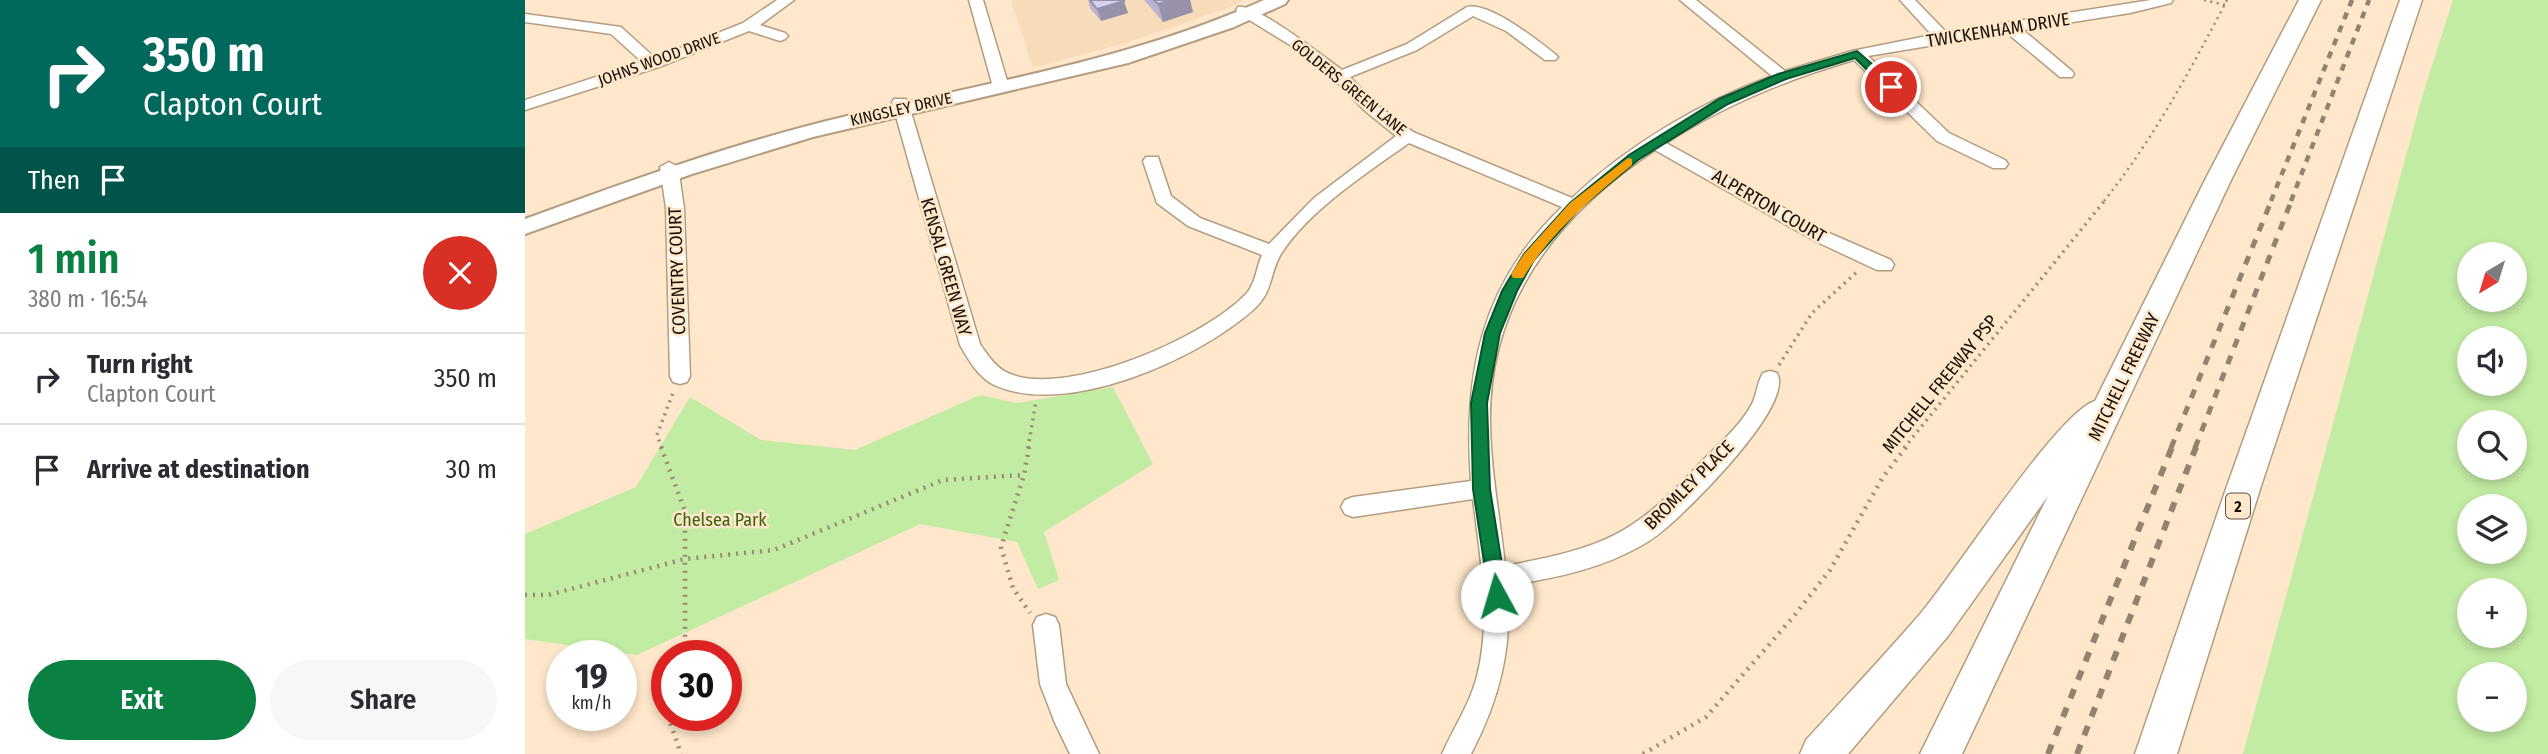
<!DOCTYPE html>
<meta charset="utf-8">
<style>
:root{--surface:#fff;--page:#f7f7f7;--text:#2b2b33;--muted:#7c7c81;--line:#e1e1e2;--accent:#0b8043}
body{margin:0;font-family:"Fira Sans Condensed",sans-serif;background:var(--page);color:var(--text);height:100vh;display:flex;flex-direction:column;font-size:26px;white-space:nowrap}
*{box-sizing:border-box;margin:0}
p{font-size:23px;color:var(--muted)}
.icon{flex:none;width:38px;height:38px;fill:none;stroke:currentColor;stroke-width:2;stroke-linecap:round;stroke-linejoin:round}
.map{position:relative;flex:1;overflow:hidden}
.side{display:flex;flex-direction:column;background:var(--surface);width:525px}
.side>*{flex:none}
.top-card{background:#00695c;color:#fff;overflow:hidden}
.needle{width:46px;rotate:218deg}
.controls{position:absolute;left:1932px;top:242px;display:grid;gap:14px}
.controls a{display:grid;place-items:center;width:70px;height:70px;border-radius:50%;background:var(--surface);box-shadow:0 4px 10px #0003;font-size:35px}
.speed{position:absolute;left:21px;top:640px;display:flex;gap:14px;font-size:35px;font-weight:700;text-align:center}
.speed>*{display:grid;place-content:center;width:91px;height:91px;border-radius:50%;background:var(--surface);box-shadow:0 4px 10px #0003;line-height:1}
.speed small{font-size:18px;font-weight:400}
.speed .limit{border:10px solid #d22;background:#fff;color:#111}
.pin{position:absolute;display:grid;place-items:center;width:60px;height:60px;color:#fff;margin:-30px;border:4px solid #fff;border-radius:50%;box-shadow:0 2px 7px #0007}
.me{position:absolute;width:77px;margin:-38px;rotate:354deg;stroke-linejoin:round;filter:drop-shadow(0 0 5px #0008)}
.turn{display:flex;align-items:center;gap:24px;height:147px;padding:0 28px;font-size:32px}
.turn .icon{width:91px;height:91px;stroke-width:2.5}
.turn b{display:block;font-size:49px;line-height:60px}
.then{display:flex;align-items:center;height:66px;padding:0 28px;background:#0003;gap:14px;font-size:26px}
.round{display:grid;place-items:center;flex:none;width:74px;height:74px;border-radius:37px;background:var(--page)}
.headline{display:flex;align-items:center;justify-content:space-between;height:119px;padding:0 28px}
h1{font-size:42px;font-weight:600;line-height:52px;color:var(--accent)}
.cta{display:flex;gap:14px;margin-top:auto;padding:14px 28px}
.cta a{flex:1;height:80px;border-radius:42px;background:var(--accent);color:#fff;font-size:28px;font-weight:600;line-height:80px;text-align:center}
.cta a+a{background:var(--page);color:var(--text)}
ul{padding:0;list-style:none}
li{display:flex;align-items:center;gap:21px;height:91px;padding:0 28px;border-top:2px solid var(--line)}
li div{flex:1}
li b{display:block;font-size:26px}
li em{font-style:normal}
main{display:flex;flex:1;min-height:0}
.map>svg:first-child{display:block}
.built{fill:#f8dcb9}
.green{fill:#c2eba3;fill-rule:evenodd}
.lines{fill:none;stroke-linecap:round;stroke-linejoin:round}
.minor-casing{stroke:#b29d81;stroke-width:3}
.major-casing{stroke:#b29d81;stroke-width:4}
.highway-casing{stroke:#b29d81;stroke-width:3}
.path-far2{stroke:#998975;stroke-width:2.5;stroke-dasharray:2 4.5;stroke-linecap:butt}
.path-far1{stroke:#998975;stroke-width:3.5;stroke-dasharray:2 5;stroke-linecap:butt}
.path{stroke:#998975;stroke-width:4.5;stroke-dasharray:2 6;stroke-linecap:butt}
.minor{fill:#fff;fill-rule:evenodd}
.major{fill:#fff;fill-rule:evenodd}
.highway{fill:#fff;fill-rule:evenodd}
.rail-far2{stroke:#92826e;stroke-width:4.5;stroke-dasharray:7 7;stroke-linecap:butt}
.rail-far1{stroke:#92826e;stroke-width:5;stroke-dasharray:9 9;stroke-linecap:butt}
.rail{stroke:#92826e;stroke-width:6;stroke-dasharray:10 10;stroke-linecap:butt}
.wall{fill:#bab3d1}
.shaded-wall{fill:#9792aa}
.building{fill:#d8d0f3;stroke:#9792aa;stroke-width:2}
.route{fill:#0b8043;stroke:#07532c;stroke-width:2}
.slow{fill:#f59e0b}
.labels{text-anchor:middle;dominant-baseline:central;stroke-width:5;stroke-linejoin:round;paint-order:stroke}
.far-street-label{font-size:16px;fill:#160f05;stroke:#fee7ca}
.shield{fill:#fee7ca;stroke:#5c5040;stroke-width:2}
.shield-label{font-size:16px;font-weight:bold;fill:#160f05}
.street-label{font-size:18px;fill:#160f05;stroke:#fee7ca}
.park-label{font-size:18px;fill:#3b630b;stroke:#fee7ca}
</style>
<main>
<section class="side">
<div class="top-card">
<div class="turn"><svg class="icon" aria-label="right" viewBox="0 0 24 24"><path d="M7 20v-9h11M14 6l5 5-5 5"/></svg><div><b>350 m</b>Clapton Court</div></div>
<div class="then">Then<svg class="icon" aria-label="arrive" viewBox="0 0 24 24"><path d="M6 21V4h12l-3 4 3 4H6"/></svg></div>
</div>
<div class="headline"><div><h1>1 min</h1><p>380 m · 16:54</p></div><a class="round" style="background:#d93025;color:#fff"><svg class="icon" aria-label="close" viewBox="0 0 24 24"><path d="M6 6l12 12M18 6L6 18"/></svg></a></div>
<ul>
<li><svg class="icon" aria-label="right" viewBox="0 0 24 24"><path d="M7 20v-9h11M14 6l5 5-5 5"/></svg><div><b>Turn right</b><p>Clapton Court</p></div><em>350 m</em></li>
<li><svg class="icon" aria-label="arrive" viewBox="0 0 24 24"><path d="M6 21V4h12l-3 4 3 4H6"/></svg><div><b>Arrive at destination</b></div><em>30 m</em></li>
</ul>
<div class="cta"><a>Exit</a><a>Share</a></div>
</section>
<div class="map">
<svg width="2023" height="754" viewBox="0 0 2023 754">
<rect width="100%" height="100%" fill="#fee7ca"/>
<path class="built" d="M486 0H718L711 5 604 42 508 68Z"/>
<path class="green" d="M1928 0H2023V754H1718L1897 97ZM1944 254H1990V299H1944ZM1944 338H1990V383H1944ZM1944 422H1990V467H1944ZM1944 506H1990V551H1944ZM1944 590H1990V635H1944ZM1944 674H1990V719H1944Z
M588 387 628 464 519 532 534 580 513 589 492 542 395 524 112 655 0 639V534L111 487 165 397 236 440 330 450 455 395 492 403Z"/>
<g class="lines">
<defs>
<path id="minor" d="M252 0H269L235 25 260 33 263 36 260 39 255 41 224 31 134 67 0 110V100L117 62 86 34 0 22V14L96 27 130 58 218 23Z
M444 0H458L484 87 482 90H470L468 87Z
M1155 0H1171L1260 71 1327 51 1407 35 1375 0H1390L1421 32 1626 0H1648L1646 3 1605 13 1498 30 1547 71 1549 74 1547 77H1535L1482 33 1343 56 1424 133 1480 160 1483 164 1480 168H1468L1412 141 1329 60C1263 79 1199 105 1141 143L1304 233 1366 260 1369 265 1366 270H1352L1290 241 1130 150C1035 213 965 299 965 418 965 468 975 516 980 566 1081 547 1108 536 1178 460 1195 443 1216 425 1227 404 1232 394 1232 383 1238 373L1245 371 1252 373C1270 405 1165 508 1141 528 1129 539 1115 547 1100 554 1063 572 1022 579 982 586 988 648 974 700 946 754H917C929 727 945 704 952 676 967 618 955 557 948 499L828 517 820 514 816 507 820 500 828 497 946 481C938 374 956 284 1037 207L884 143C842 173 784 210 756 254 744 274 749 291 728 310 673 359 542 418 469 385 453 377 443 359 435 345L367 102 369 99H381L383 102 455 344C463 356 472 369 485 374 544 397 679 338 721 294 731 283 731 268 737 255L663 226 632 203 618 161 621 157H633L646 196 675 218 744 244 789 198 871 136 839 110 809 79 765 45 713 13 711 10 713 7C731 3 799 57 817 70L882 44 942 7C965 2 1012 40 1030 54L1033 57 1030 60H1020L981 31 948 16 892 50 825 77 851 104 888 132 1047 198C1103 145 1174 103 1247 76Z
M144 162 153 167 159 208 165 376 162 382 155 384 148 382 145 376 141 208 135 167Z
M521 614 530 617 534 625 541 684 574 754H545L530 723 515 684 508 625 512 617Z"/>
<path id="major" d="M739 0H763L760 4 709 27 603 63 288 137 167 174 0 234V219C106 180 212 142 322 116 464 82 606 60 739 0Z"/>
<path id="highway" d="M1774 0H1796L1706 180 1437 754H1395L1523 496 1423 636 1323 754H1275L1281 740C1319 698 1359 656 1396 613 1429 574 1533 412 1570 401L1680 180Z
M1875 0H1897L1736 486 1652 754H1610L1702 486Z"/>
</defs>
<use href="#minor" class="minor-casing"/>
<use href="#major" class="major-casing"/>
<use href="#highway" class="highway-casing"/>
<path class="path-far2" d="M1679 0 1700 5
M1579 201C1628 140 1666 69 1702 0"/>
<path class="path-far1" d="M1254 365 1287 313 1334 270
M137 448 132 435 149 390
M503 448 511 401
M1379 448 1581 199"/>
<path class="path" d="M136 447 160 511V646L157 656
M504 447 499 475 476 547 488 588 505 613
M0 595H23L160 559 249 550 418 480 499 475
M143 716 156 754
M1118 754 1181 717 1269 616 1305 570 1358 477 1381 447"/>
<use href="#minor" class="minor"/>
<use href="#major" class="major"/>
<use href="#highway" class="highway"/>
<path class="rail-far2" d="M1746 201 1827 0
M1766 201 1844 0"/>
<path class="rail-far1" d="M1646 448 1747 199
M1670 448 1767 199"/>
<path class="rail" d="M1523 754 1647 447
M1552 754 1671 447"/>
</g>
<path class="wall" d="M563 0H598L603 13 576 21 565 8Z
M619 0H665L668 12 638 22Z"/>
<path class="shaded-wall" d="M646 0H665L668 12 638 22 633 4Z
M599 1 603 13 576 21 572 9Z"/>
<path class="building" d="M565 0H598L599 1 572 9Z
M629 0H646L633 4Z"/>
<path class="route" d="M1332 51 1371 85V90H1362L1330 58 1261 79 1203 104 1113 160 1054 209 1009 260 992 291 975 333 962 403 965 489 982 596 979 602 972 605 965 602 948 489 946 403 960 333 977 291 999 254 1045 203 1104 155 1194 99 1253 74Z"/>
<path class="slow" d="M1103 158 1107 159V165C1067 198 1026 232 998 278H988L986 274 999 254 1045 203Z"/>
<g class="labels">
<g class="far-street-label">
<text transform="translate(134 59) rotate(-20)">JOHNS WOOD DRIVE</text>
<text transform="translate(824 87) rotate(39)">GOLDERS GREEN LANE</text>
<text transform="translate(376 109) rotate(-13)">KINGSLEY DRIVE</text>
</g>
<rect class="shield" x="1701" y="493.5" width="24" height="25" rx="5"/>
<g class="shield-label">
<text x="1713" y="506">2</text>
</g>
<g class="street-label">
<text transform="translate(1473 30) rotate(-9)">TWICKENHAM DRIVE</text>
<text transform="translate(1244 206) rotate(30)">ALPERTON COURT</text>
<text transform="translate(421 267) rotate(74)">KENSAL GREEN WAY</text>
<text transform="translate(152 271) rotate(-92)">COVENTRY COURT</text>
<text transform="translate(1599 377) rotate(-64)">MITCHELL FREEWAY</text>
<text transform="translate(1415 384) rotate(-51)">MITCHELL FREEWAY PSP</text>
<text transform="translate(1164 485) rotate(-45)">BROMLEY PLACE</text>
</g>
<g class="park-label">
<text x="195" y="520">Chelsea Park</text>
</g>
</g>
</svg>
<div class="controls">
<a><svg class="needle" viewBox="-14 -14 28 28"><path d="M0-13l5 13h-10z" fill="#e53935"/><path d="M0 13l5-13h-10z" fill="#7c7c81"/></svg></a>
<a><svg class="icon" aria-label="sound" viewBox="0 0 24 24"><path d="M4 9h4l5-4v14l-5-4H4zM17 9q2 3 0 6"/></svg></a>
<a><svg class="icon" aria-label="search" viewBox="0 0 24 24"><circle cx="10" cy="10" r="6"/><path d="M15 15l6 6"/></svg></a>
<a><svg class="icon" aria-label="layers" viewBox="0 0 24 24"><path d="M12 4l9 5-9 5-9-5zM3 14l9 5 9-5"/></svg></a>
<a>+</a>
<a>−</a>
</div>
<div class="speed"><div>19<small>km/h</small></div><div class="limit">30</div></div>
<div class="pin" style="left:1366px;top:87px;background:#d93025"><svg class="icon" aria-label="arrive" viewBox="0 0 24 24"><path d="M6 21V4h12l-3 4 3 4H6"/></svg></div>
<svg class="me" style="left:972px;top:596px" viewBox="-20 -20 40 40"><circle r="19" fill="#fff"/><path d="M0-13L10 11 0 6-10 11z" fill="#0b8043"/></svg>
</div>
</main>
